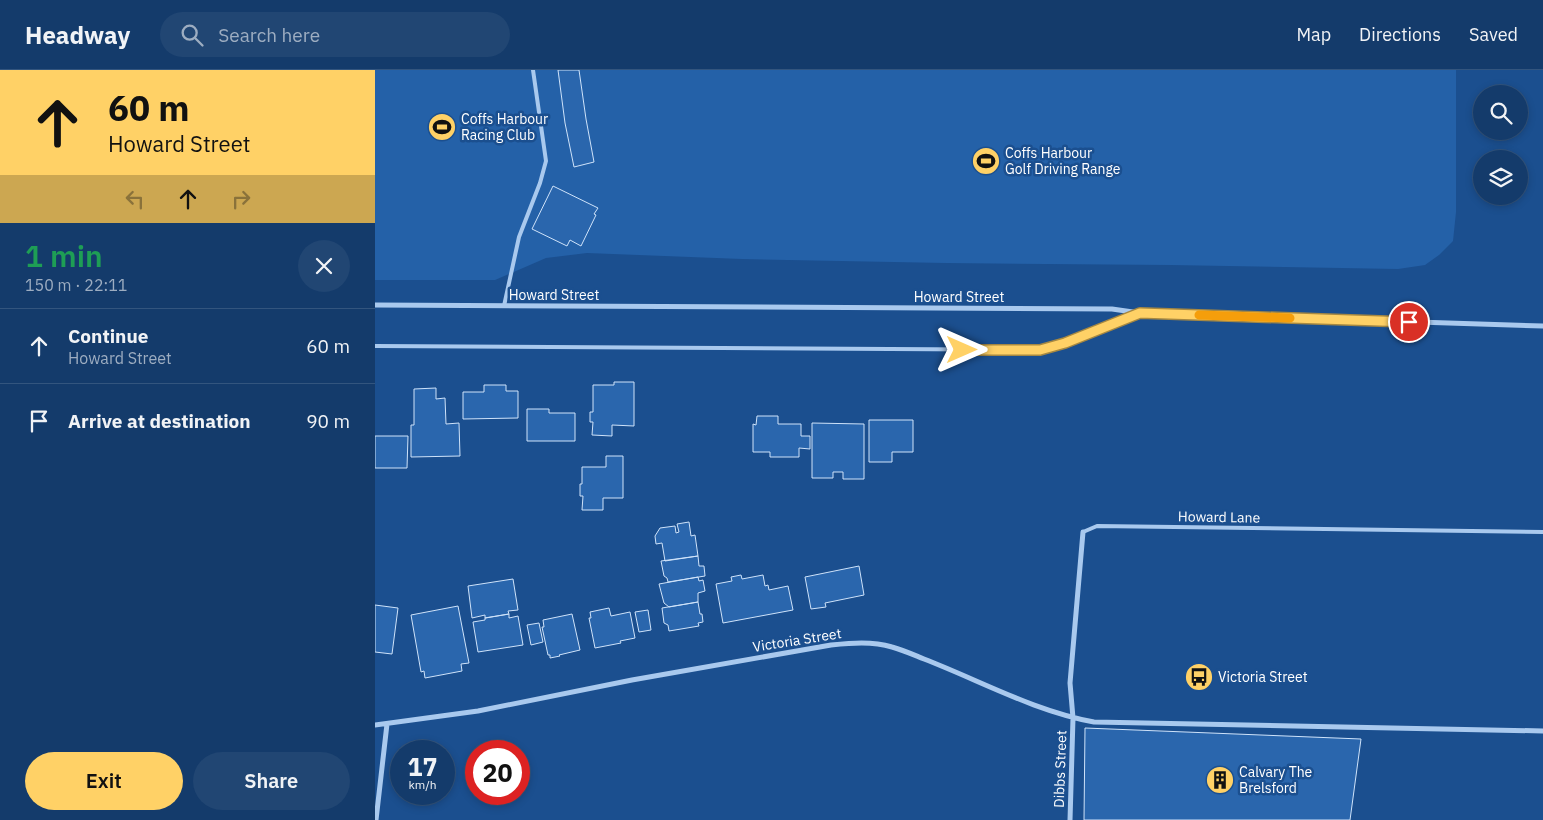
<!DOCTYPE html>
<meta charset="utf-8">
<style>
:root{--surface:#143b6b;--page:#214673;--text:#f1f3f6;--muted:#9dadc1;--line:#33557e;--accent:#ffd166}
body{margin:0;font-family:"IBM Plex Sans",sans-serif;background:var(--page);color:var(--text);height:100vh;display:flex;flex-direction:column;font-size:19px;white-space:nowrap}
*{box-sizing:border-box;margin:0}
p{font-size:16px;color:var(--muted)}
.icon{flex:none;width:28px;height:28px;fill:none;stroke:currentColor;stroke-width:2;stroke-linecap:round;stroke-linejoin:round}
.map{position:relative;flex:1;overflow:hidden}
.panel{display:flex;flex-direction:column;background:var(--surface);width:375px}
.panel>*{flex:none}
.hud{background:#ffd166;color:#111;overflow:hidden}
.controls{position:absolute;left:1098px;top:15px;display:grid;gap:10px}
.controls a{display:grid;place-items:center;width:55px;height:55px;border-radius:50%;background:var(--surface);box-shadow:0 2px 8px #0003,0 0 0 1px var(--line);font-size:25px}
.speed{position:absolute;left:15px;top:670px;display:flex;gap:10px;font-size:25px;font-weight:700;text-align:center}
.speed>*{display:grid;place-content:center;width:65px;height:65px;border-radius:50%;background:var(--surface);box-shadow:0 2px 8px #0003,0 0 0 1px var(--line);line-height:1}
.speed small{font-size:12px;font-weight:400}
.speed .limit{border:8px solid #d22;background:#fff;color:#111}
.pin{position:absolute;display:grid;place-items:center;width:42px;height:42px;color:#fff;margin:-21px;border:2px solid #fff;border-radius:50%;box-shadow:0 1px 5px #0007}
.me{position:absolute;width:55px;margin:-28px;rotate:90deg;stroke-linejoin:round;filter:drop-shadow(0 0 4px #0008)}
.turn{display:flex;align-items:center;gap:18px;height:105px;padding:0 25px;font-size:22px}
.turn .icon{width:65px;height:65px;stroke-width:2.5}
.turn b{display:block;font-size:35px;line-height:42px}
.lanes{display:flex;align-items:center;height:48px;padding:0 25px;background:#0003;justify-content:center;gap:25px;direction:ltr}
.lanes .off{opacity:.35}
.round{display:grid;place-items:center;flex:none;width:52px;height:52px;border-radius:26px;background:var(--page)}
.overview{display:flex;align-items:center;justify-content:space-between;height:85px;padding:0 25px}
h1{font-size:30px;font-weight:600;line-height:38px;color:#1e9e55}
.button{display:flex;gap:10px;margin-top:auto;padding:10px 25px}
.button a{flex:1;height:58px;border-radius:30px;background:var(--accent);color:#111;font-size:20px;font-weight:600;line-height:58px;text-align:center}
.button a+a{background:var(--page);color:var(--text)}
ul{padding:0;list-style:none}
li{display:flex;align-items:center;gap:15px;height:75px;padding:0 25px;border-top:1px solid var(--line)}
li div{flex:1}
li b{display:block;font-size:19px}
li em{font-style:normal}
header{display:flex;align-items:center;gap:30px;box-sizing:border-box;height:70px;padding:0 25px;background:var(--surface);border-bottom:1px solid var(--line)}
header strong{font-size:24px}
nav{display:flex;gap:28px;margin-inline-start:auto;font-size:18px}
.search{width:350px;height:45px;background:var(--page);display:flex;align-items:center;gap:12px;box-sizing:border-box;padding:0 18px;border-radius:28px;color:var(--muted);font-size:19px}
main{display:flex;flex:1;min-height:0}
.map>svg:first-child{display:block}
.green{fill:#2461a8}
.building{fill:#2a66ad;stroke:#cfe3fa}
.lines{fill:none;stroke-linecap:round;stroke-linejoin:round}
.lane{stroke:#a9c9ee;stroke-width:4}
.street{stroke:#a9c9ee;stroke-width:5}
.route-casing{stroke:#a68842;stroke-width:12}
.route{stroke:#ffd166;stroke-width:9}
.slow{stroke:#f59e0b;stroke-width:9}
.labels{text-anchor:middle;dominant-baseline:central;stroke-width:5;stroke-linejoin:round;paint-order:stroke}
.poi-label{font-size:14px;fill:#fff;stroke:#1b4f8f;text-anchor:start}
.street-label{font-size:14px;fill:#fff;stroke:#1b4f8f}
</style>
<header>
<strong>Headway</strong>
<div class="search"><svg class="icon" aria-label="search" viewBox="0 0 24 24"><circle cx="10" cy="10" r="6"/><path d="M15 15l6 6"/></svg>Search here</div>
<nav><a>Map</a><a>Directions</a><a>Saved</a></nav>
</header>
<main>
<section class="panel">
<div class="hud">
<div class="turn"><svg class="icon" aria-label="ahead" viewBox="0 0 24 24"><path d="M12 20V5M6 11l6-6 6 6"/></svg><div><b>60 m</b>Howard Street</div></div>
<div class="lanes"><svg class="icon off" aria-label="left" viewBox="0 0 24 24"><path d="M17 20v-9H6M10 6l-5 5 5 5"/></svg><svg class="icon" aria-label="ahead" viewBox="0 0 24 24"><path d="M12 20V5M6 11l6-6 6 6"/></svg><svg class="icon off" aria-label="right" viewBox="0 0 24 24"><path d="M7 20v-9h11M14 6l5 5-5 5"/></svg></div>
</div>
<div class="overview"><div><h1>1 min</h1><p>150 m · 22:11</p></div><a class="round"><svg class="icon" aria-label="close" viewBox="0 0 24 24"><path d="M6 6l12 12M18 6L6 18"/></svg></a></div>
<ul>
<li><svg class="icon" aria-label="ahead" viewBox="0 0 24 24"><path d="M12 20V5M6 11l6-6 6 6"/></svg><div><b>Continue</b><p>Howard Street</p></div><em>60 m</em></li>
<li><svg class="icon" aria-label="arrive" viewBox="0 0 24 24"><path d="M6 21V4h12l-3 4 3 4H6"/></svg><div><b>Arrive at destination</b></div><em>90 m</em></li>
</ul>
<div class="button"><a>Exit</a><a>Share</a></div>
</section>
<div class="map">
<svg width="1168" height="750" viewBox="0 0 1168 750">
<rect width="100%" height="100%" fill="#1b4f8f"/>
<path class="green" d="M0 0H1081V142L1078 171 1064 185 1050 195 1023 199 795 195 571 193 367 189 212 183 171 188 120 210H0Z"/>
<path class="building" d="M183 0H204L211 49 219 92 199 97 190 53Z
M178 116 223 138 219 144 221 145 206 176 195 170 192 176 157 159Z
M239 312H259V356L237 355V366L217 365 218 352H215V342H218V315H239Z
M109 315H131V321H143V348L88 349V322H109Z
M61 318V329L70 328 71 354 84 353 85 386 36 387V355H39V319Z
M152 339H174V343H200V371H152Z
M382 346H403V354H426V366H435V379L424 378V387H395V382H378V354L381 355Z
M494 350H538V382H517V392H494Z
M437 353 489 354V409H468V402H458V408H437Z
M0 366H33L32 398H0Z
M231 386H248V428H228V440H207L208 426H205V414H207V397H231Z
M314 452 316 466 320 465 323 486 290 491 287 473 281 474 280 466 285 458 300 456 301 463 304 462 302 454Z
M323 486 324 496H329L330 506 293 512 292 508 289 506 286 491Z
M484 496 489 525 450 533 451 537 436 539 430 507Z
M366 505 367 509 388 505 390 516 393 515 394 520 413 516 418 540 348 553 341 514 357 511 356 507Z
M323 507 324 511 328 510 330 521 323 523V532L294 537 289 533 284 514Z
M138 509 143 540 133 541 134 544 110 548V545L97 548 93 516Z
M323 532 325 544H327L328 552 323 553 324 556 294 561 293 555 289 553 287 538Z
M0 535 23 538 17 584 0 582Z
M83 536 94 593 86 594 87 601 50 608 49 601 46 602 36 545Z
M234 538 236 546 255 542 260 568 245 571 246 573 220 578 214 548H216L215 542Z
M273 540 276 560 264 562 260 542Z
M134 544V548L143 546 148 575 103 582 98 552 110 550V548Z
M197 544 205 580 184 585 185 586 175 588V585H173L167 557H169L168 550Z
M164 553 168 572 156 575 152 555Z
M710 658 986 669 975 750H709Z"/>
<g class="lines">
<path class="lane" d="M129 236 144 167 165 113 171 91 158 0
M0 276 665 280 690 273 763 244
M708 462 722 456 1168 462"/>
<path class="street" d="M0 235 737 239 765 243 1168 256
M0 655 103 641 257 610 456 575C476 573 497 571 517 577 528 580 539 585 549 589 606 611 659 641 719 652L1168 661
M1 750 12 654
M695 750 698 648 695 613 708 462"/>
</g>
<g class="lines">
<defs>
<path id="route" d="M587 280H665L690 273 765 243 1034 252"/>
</defs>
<use href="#route" class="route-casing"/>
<use href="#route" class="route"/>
<path class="slow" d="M824 245 915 248"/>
</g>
<defs>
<symbol id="stadium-disc" viewBox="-11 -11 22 22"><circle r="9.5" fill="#ffd166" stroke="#1b4f8f"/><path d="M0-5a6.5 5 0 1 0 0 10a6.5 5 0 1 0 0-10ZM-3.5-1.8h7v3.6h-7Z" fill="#111"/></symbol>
<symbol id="bus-disc" viewBox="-11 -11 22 22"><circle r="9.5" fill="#ffd166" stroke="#1b4f8f"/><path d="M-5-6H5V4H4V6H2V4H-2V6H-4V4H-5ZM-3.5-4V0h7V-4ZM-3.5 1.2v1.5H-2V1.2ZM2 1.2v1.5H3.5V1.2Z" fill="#111"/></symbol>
<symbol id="building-disc" viewBox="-11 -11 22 22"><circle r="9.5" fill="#ffd166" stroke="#1b4f8f"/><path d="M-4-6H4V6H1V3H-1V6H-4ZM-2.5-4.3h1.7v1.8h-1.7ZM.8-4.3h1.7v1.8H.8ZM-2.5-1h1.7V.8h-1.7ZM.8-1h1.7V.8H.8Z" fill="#111"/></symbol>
</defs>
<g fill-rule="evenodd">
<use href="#stadium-disc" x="51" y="41" width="32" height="32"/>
<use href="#stadium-disc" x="595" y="75" width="32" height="32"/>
<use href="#bus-disc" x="808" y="591" width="32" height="32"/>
<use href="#building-disc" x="829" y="694" width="32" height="32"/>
</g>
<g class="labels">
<g class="poi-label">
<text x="86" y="49">Coffs Harbour<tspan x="86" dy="16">Racing Club</tspan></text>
<text x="630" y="83">Coffs Harbour<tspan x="630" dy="16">Golf Driving Range</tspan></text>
<text x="843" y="607">Victoria Street</text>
<text x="864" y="702">Calvary The<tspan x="864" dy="16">Brelsford</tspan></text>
</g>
<g class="street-label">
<text x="179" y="225">Howard Street</text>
<text x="584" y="227">Howard Street</text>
<text transform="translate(844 447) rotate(1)">Howard Lane</text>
<text transform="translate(422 570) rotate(-9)">Victoria Street</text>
<text transform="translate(685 699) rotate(-88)">Dibbs Street</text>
</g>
</g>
</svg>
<div class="controls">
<a><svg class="icon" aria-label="search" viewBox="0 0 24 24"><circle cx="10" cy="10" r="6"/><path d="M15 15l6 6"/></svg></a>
<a><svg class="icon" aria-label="layers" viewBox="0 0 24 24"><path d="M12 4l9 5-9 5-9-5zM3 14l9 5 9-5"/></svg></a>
</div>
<div class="speed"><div>17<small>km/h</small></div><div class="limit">20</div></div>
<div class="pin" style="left:1034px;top:252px;background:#d93025"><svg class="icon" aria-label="arrive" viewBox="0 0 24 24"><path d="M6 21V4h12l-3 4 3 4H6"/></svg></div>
<svg class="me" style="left:587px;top:280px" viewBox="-20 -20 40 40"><path d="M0-17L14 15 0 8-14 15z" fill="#ffd166" stroke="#fff" stroke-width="4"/></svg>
</div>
</main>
